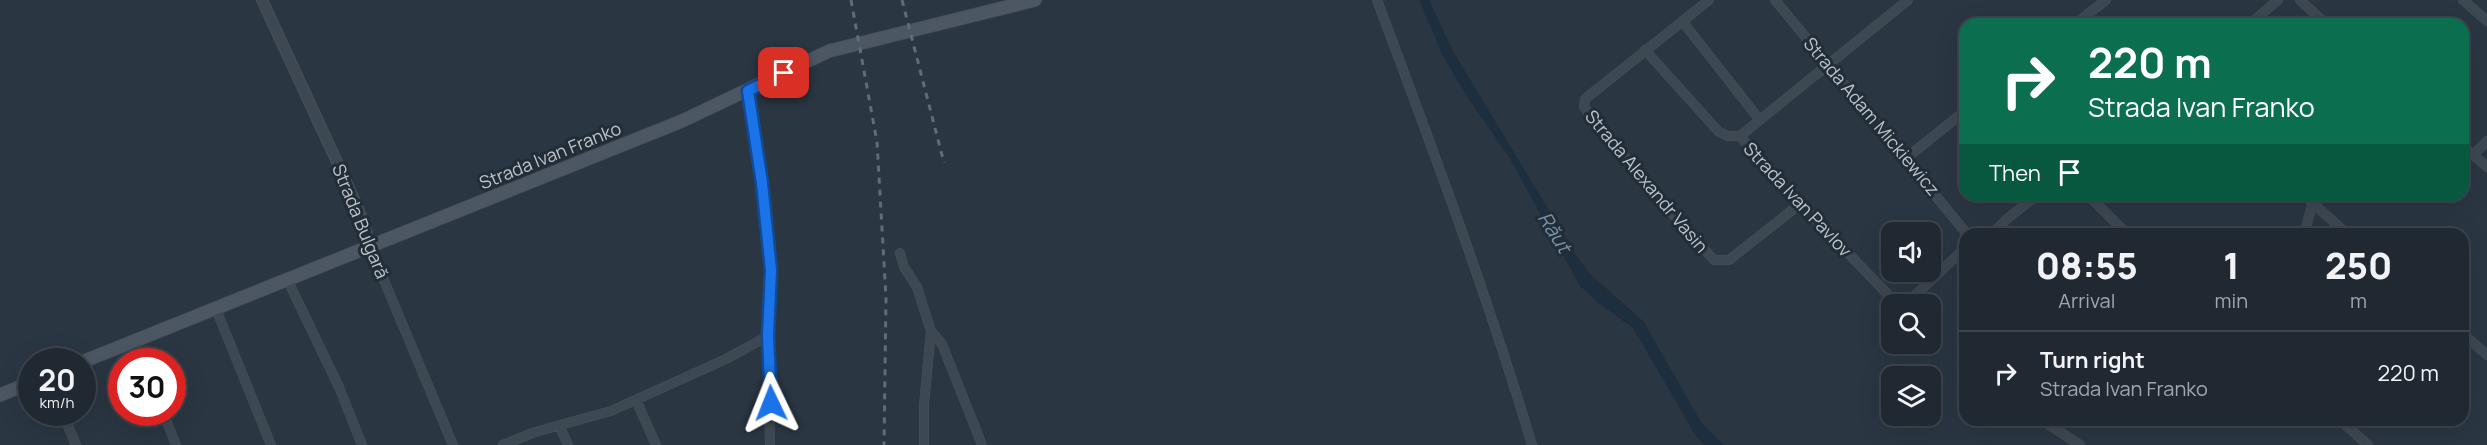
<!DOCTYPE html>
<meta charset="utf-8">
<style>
:root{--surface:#202832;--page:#28303a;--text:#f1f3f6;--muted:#a2a6ac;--line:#3d444d}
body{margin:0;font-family:Manrope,sans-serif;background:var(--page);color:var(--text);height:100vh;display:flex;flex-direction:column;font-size:22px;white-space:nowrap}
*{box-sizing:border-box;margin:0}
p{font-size:20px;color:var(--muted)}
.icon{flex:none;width:33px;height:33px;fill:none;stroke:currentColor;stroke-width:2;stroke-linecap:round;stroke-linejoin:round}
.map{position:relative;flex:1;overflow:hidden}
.sheet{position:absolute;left:1959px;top:228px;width:510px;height:198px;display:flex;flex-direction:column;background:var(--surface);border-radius:18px;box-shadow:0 6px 24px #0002,0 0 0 2px var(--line)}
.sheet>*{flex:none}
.top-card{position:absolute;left:1959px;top:18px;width:510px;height:183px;border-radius:18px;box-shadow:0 6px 24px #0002,0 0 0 2px var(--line);background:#0b6e4f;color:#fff;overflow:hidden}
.controls{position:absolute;left:1881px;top:222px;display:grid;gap:12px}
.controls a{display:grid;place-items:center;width:60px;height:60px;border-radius:12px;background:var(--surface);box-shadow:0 6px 24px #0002,0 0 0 2px var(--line);font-size:30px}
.speed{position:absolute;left:18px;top:348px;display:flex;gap:12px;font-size:30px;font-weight:700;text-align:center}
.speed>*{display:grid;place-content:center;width:78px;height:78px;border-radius:50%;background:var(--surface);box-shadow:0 6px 24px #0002,0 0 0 2px var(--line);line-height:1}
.speed small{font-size:15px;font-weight:400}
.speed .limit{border:9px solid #d22;background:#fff;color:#111}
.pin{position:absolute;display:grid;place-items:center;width:51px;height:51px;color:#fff;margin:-26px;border-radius:12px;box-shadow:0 3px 9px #0006}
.me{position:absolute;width:66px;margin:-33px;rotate:358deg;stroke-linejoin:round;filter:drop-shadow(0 0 4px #0008)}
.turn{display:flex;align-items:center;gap:21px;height:126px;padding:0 30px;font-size:27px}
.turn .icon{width:78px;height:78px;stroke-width:2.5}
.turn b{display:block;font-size:42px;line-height:51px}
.then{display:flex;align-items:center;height:57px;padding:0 30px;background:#0003;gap:12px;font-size:22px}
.eta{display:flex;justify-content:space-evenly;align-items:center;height:102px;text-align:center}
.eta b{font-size:36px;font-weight:800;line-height:42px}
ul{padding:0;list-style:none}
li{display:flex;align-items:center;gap:18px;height:84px;padding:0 30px;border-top:2px solid var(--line)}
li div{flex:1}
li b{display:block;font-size:22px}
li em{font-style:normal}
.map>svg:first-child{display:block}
.water{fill:#1d2e3f}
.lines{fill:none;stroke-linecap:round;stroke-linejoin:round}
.minor-casing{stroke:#48515b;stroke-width:10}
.tertiary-casing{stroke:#48515b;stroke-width:12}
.secondary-casing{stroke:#48515b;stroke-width:14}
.minor{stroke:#3e4852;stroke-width:9}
.tertiary{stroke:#3e4852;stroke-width:10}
.secondary{stroke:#4d5764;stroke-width:12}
.rail{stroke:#616c78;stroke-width:3;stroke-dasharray:6 6;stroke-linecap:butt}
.route-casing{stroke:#114b97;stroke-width:15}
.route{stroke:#1a73e8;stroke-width:10}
.labels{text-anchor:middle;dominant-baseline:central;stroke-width:6;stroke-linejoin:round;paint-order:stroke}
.street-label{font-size:18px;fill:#bbc3cb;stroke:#232d37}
.water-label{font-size:20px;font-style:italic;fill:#7890a7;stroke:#232d37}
</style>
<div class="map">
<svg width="2487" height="445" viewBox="0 0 2487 445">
<rect width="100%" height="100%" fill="#2a3642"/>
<path class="water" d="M1419 0H1429L1454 53 1576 255 1590 274 1643 321 1701 422 1724 445H1704L1696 436 1633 328 1597 302 1580 286 1509 157 1468 98 1443 56Z"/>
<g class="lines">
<defs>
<path id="minor" d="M1377 0C1432 147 1487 294 1532 445
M1709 0 1585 99 1584 107 1659 199 1714 260H1729L1800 204
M1775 0 1967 234
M2300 0 2326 24
M2463 0 2487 21
M1682 21 1759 119
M2075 24 2106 0
M2250 24 2278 0
M1645 50 1719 132 1728 136H1740L1768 170 1897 304
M748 91 767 225 771 270 768 336 770 445
M1740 136 1908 0
M2463 146 2487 167
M2473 155 2487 141
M1905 159 1965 111
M2088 195 2127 234
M2304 195 2347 234
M1992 234 2007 219 2037 195
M2304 234 2313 202
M370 247 453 445
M900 253 904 267 917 287 931 331 924 405V445
M288 281 339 387 362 445
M1906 304 1965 248
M216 309 271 445
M931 331 942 344 982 445
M2463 334 2487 355
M135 341 143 362
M636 400 656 445
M62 412 76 445
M163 412 176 445
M2042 420 2080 445
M2340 420 2368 445
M560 427 568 445
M503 445 535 432 611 411 726 359 768 336"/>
<path id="tertiary" d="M262 0 350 190 364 223 370 247"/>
<path id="secondary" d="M82 362 682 121 829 51 1035 0
M0 395 32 382"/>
</defs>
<use href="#minor" class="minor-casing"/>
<use href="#tertiary" class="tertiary-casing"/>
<use href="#secondary" class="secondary-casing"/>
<use href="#minor" class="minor"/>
<use href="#tertiary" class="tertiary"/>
<use href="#secondary" class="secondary"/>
<path class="rail" d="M851 0 877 142 886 298 884 445
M902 0 944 163"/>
</g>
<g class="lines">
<defs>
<path id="route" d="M771 403 768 336 771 270 762 183 748 91 784 73"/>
</defs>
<use href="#route" class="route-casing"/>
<use href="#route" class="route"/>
</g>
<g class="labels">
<g class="street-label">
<text transform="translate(1872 116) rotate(50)">Strada Adam Mickiewicz</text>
<text transform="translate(550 155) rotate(-22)">Strada Ivan Franko</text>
<text transform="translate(1647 181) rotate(50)">Strada Alexandr Vasin</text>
<text transform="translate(1798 199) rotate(47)">Strada Ivan Pavlov</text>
<text transform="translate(361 221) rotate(68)">Strada Bulgară</text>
</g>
<g class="water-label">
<text transform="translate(1555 232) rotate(58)">Răut</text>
</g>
</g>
</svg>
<div class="controls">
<a><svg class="icon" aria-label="sound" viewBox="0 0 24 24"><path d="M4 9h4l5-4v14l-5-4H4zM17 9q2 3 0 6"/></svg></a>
<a><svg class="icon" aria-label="search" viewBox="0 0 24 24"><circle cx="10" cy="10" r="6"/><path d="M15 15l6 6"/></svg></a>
<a><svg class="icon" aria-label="layers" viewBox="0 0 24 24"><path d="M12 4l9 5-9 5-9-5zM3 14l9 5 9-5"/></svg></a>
</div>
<div class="speed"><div>20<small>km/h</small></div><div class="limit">30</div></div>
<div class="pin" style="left:784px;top:73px;background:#d93025"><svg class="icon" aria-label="arrive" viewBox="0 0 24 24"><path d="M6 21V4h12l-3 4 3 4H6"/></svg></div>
<svg class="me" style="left:771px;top:403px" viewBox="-20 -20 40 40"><path d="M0-17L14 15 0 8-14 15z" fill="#1a73e8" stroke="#fff" stroke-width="4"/></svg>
<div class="top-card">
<div class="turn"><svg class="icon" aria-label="right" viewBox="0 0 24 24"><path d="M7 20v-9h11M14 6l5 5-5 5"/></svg><div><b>220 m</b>Strada Ivan Franko</div></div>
<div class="then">Then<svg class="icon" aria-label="arrive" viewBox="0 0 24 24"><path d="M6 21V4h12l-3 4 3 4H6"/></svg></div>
</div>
<section class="sheet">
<div class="eta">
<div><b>08:55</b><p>Arrival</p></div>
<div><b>1</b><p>min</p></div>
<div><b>250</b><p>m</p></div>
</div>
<ul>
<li><svg class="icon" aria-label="right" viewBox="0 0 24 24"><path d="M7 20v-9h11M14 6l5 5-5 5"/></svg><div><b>Turn right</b><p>Strada Ivan Franko</p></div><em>220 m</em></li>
</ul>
</section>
</div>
